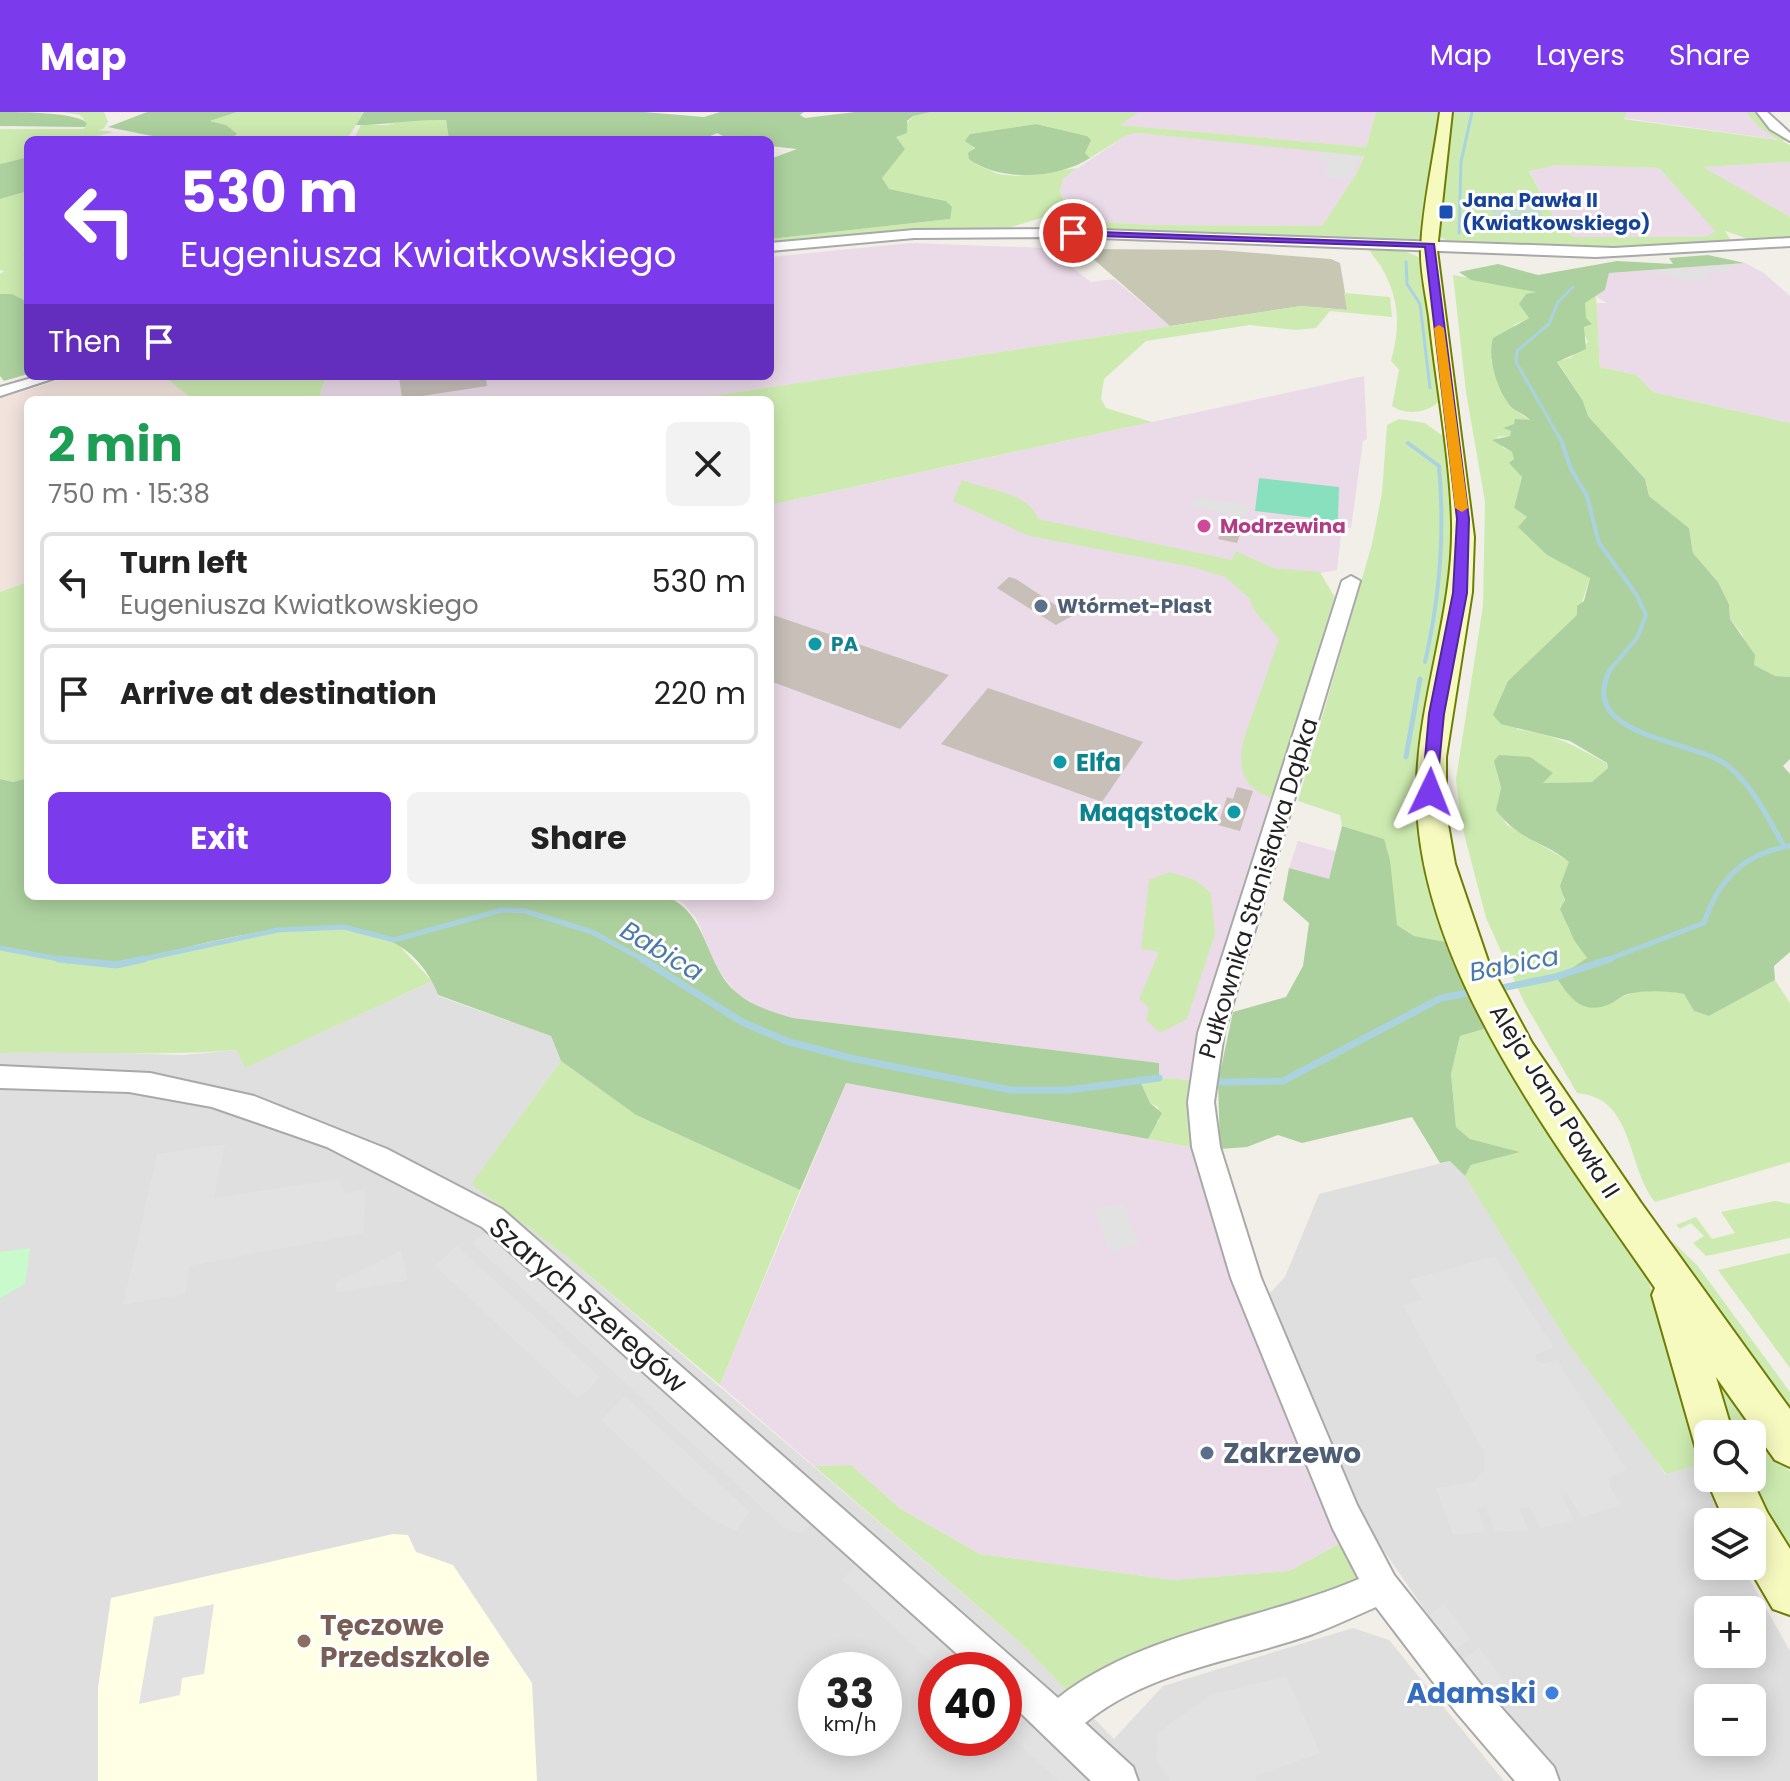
<!DOCTYPE html>
<meta charset="utf-8">
<style>
:root{--surface:#fff;--page:#f2f2f2;--text:#222;--muted:#767676;--line:#e0e0e0;--accent:#7c3aed}
body{margin:0;font-family:Poppins,sans-serif;background:var(--page);color:var(--text);height:100vh;display:flex;flex-direction:column;font-size:30px;white-space:nowrap}
*{box-sizing:border-box;margin:0}
p{font-size:26px;color:var(--muted)}
.icon{flex:none;width:44px;height:44px;fill:none;stroke:currentColor;stroke-width:2;stroke-linecap:round;stroke-linejoin:round}
.map{position:relative;flex:1;overflow:hidden}
.panel{position:absolute;left:24px;top:284px;width:750px;height:504px;display:flex;flex-direction:column;background:var(--surface);border-radius:12px;box-shadow:0 4px 20px #0003}
.panel>*{flex:none}
.hud{position:absolute;left:24px;top:24px;width:750px;height:244px;border-radius:12px;box-shadow:0 4px 20px #0003;background:#7c3aed;color:#fff;overflow:hidden}
.controls{position:absolute;left:1694px;top:1308px;display:grid;gap:16px}
.controls a{display:grid;place-items:center;width:72px;height:72px;border-radius:12px;background:var(--surface);box-shadow:0 4px 20px #0003;font-size:40px}
.speed{position:absolute;left:798px;top:1540px;display:flex;gap:16px;font-size:40px;font-weight:700;text-align:center}
.speed>*{display:grid;place-content:center;width:104px;height:104px;border-radius:50%;background:var(--surface);box-shadow:0 4px 20px #0003;line-height:1}
.speed small{font-size:20px;font-weight:400}
.speed .limit{border:12px solid #d22;background:#fff;color:#111}
.pin{position:absolute;display:grid;place-items:center;width:68px;height:68px;color:#fff;margin:-34px;border:4px solid #fff;border-radius:50%;box-shadow:0 2px 8px #0007}
.me{position:absolute;width:88px;margin:-44px;rotate:2deg;stroke-linejoin:round;filter:drop-shadow(0 0 6px #0008)}
.turn{display:flex;align-items:center;gap:28px;height:168px;padding:0 24px;font-size:36px}
.turn .icon{width:104px;height:104px;stroke-width:2.5}
.turn b{display:block;font-size:56px;line-height:68px}
.then{display:flex;align-items:center;height:76px;padding:0 24px;background:#0003;gap:16px;font-size:30px}
.round{display:grid;place-items:center;flex:none;width:84px;height:84px;border-radius:12px;background:var(--page)}
.summary{display:flex;align-items:center;justify-content:space-between;height:136px;padding:0 24px}
h1{font-size:48px;font-weight:700;line-height:60px;color:#1e9e55}
.action{display:flex;gap:16px;margin-top:auto;padding:16px 24px}
.action a{flex:1;height:92px;border-radius:12px;background:var(--accent);color:#fff;font-size:32px;font-weight:700;line-height:92px;text-align:center}
.action a+a{background:var(--page);color:var(--text)}
ul{padding:0;list-style:none}
li{display:flex;align-items:center;gap:24px;height:100px;margin:0 16px 12px;padding:0 8px;border:4px solid var(--line);border-radius:12px}
li div{flex:1}
li b{display:block;font-size:30px}
li em{font-style:normal}
header{display:flex;align-items:center;gap:48px;box-sizing:border-box;height:112px;padding:0 40px;background:var(--accent);color:#fff}
header strong{font-size:38px}
nav{display:flex;gap:44px;margin-inline-start:auto;font-size:28px}
.map>svg:first-child{display:block}
.residential{fill:#e0dfdf;fill-rule:evenodd}
.industrial{fill:#ebdbe8}
.education{fill:#ffffe5}
.military{fill:#f3e3dd}
.construction{fill:#c7c7b4}
.grass{fill:#cdebb0;fill-rule:evenodd}
.forest{fill:#add19e}
.wetland{fill:#c6e0d4}
.park{fill:#c8facc}
.pitch{fill:#88e0be}
.parking{fill:#e2e2e2}
.lines{fill:none;stroke-linecap:round;stroke-linejoin:round}
.stream-far3{stroke:#aad3df;stroke-width:3}
.stream-far2{stroke:#aad3df;stroke-width:4}
.stream-far1{stroke:#aad3df;stroke-width:5}
.stream{stroke:#aad3df;stroke-width:7}
.building{fill:#c7bfb8}
.street-casing{stroke:#a9a9a9;stroke-width:4}
.secondary-casing{stroke:#707d05;stroke-width:4}
.street{fill:#fff;fill-rule:evenodd}
.secondary{fill:#f7fabf;fill-rule:evenodd}
.route{fill:#7c3aed;stroke:#51269a;stroke-width:2}
.slow{fill:#f59e0b}
.transit-dot{fill:#1a4fb4;stroke:#fff;stroke-width:3}
.hotel-dot{fill:#d1479c;stroke:#fff;stroke-width:3}
.service-dot{fill:#5c6f8a;stroke:#fff;stroke-width:3}
.culture-dot{fill:#0f9aa8;stroke:#fff;stroke-width:3}
.education-dot{fill:#8d6e63;stroke:#fff;stroke-width:3}
.shop-dot{fill:#3f7fe0;stroke:#fff;stroke-width:3}
.labels{text-anchor:middle;dominant-baseline:central;stroke-width:6;stroke-linejoin:round;paint-order:stroke}
.far-transit-label{font-size:20px;font-weight:bold;fill:#164399;stroke:#fff;text-anchor:start}
.far-hotel-label{font-size:20px;font-weight:bold;fill:#b23c85;stroke:#fff;text-anchor:start}
.far-service-label{font-size:20px;font-weight:bold;fill:#4e5e75;stroke:#fff;text-anchor:start}
.far-culture-label{font-size:20px;font-weight:bold;fill:#0d838f;stroke:#fff;text-anchor:start}
.culture-label{font-size:24px;font-weight:bold;fill:#0d838f;stroke:#fff;text-anchor:start}
.street-label{font-size:24px;fill:#222;stroke:#fff}
.water-label{font-size:26px;font-style:italic;fill:#4a7aab;stroke:#fff}
.near-street-label{font-size:28px;fill:#222;stroke:#fff}
.near-service-label{font-size:28px;font-weight:bold;fill:#4e5e75;stroke:#fff;text-anchor:start}
.near-education-label{font-size:28px;font-weight:bold;fill:#785e54;stroke:#fff;text-anchor:start}
.near-shop-label{font-size:28px;font-weight:bold;fill:#366cbe;stroke:#fff;text-anchor:end}
</style>
<header>
<strong>Map</strong>
<nav><a>Map</a><a>Layers</a><a>Share</a></nav>
</header>
<div class="map">
<svg width="1790" height="1669" viewBox="0 0 1790 1669">
<rect width="100%" height="100%" fill="#f2efe9"/>
<path class="residential" d="M432 869 438 884 551 924 561 949 472 1072 566 1144 1022 1532 1114 1627 1163 1574 1353 1516 1389 1528 1504 1669H0V941L67 939 183 943 238 938 246 955ZM816 1558H884V1626H816ZM936 1558H1004V1626H936Z
M1450 1049 1465 1064 1665 1362 1708 1350V1366L1725 1410H1708V1454H1742L1790 1539V1669H1562L1456 1543 1375 1426 1347 1371 1269 1182 1285 1165 1319 1082ZM1708 1498H1752V1542H1708ZM1708 1586H1752V1630H1708Z"/>
<path class="industrial" d="M1139 0H1376L1366 35 1118 13Z
M1627 0H1746L1780 28 1624 6Z
M1138 21 1315 38 1364 43 1356 62 1322 114 1156 113 1098 110 1071 102 1060 79 1063 66 1127 23Z
M1790 50V105L1701 55Z
M1556 53 1659 56 1716 119 1708 124 1689 125H1574L1557 112 1529 58Z
M910 131 1047 136 1091 170 1114 167 1170 214 686 288H318L326 264H770V145Z
M1745 151 1764 161 1790 184V311L1653 280 1637 263 1600 255 1596 191H1606L1596 184 1605 178 1609 161Z
M1364 264 1367 327 1363 329 1351 416 1342 415 1337 458 1315 462 1263 683 1276 688 1192 968 1159 966 1158 951 793 906 760 896 736 881 717 856 696 806 683 791 666 784H770V393Z
M1298 729 1338 740 1329 768 1289 756Z
M846 971 1195 1036 1220 1128 1244 1196 1339 1432 1289 1459 1173 1468 980 1442 901 1397 851 1353 814 1354 720 1273Z"/>
<path class="education" d="M393 1422 408 1423 416 1440 453 1453 532 1571 537 1669H98V1576L111 1486Z"/>
<path class="military" d="M74 264H164L193 288H28V470L0 480V286Z"/>
<path class="construction" d="M1082 137 1218 138 1331 147 1340 151 1348 198 1301 194 1170 214Z"/>
<path class="grass" d="M62 0H104L108 10 103 17 98 18 114 20 81 28H28V45L0 52V17H84L87 11 80 3Z
M237 0H364L349 24 327 28H228L232 27 226 13 210 9Z
M931 0H1139L1120 13 1366 35 1376 0H1440L1421 125 1415 129 1065 118 1058 113 1062 107 1074 103 1098 110 1156 113 1322 114 1356 62 1364 44 1138 21 1127 23 1090 46 1085 41 1087 24 1036 12 970 22 977 53 998 62 1016 64 1077 56 1063 67 1060 79 1068 98 998 119 893 120 770 133V127L950 107 943 88 888 77 882 66 898 43 895 25 913 4Z
M1451 0H1627L1624 7 1778 28 1758 14 1746 0H1758L1764 10 1790 28 1782 29 1790 33V50L1703 55 1790 105V127L1754 129 1725 119 1732 130 1630 137 1447 129 1436 122C1436 113 1443 106 1442 97 1442 66 1447 33 1451 0ZM1556 53 1659 56 1715 119 1708 124 1689 125H1574L1557 112 1529 59Z
M417 6 446 8 449 28H353L361 13H387Z
M28 79V134L23 138 28 139V190L12 182H0V162L4 159 0 158V87Z
M1369 137 1405 139 1423 147 1421 169 1429 190 1440 288C1429 301 1406 304 1392 294L1399 258 1391 249C1400 216 1400 189 1383 158 1379 150 1373 145 1369 137Z
M1453 163 1535 178 1529 206 1514 213 1491 248 1510 295 1532 309 1504 316 1511 319 1510 324 1497 325 1503 336 1512 340 1522 365 1514 396 1527 405 1519 415 1547 443 1590 465 1578 503 1508 569 1517 617C1560 625 1569 631 1606 651L1608 656 1593 670 1543 671 1553 661 1497 662 1501 676 1497 698 1507 713 1570 750C1563 800 1555 803 1588 846L1558 866 1614 890C1633 875 1662 878 1685 882L1694 899 1709 904 1775 868 1790 891V1050L1655 1090C1626 1054 1635 986 1577 981L1524 890 1486 806 1461 710 1456 667 1483 494 1485 390 1466 280Z
M1344 181 1390 185 1392 205 1330 199 1316 216 1295 218 1250 213 1146 229 1104 267 1101 286 1106 296 1152 310 770 393V288H686L1301 194 1347 198Z
M1596 184 1600 255 1637 263 1653 280 1790 311V565L1775 564 1753 553 1742 522 1730 507 1729 492 1718 470 1693 441 1689 416 1649 384 1645 367 1588 304 1583 289 1557 249 1570 246 1588 230 1584 222 1585 191Z
M164 264H326L318 288H193Z
M1399 307 1425 311 1443 324C1449 370 1455 416 1451 464 1445 532 1419 599 1416 668 1415 724 1430 777 1446 830L1414 824 1397 813 1383 727 1342 714 1340 703 1298 689 1372 432 1382 381 1387 313Z
M962 368C987 378 1029 380 1038 407L1232 448 1236 439 1273 456 1320 460 1337 489 1276 688C1221 670 1244 626 1258 587 1265 567 1272 547 1279 527L1256 501 1248 485 1225 465 1193 455 1029 424 953 389Z
M28 470V666L13 670 0 667V480Z
M1170 760 1195 768 1211 781 1215 822 1187 907 1160 921 1146 908 1149 896 1139 887 1159 840 1141 837 1149 768Z
M344 815 394 828 432 869 245 956 237 938C158 945 79 938 0 941V836L80 851 115 853 278 818Z
M1484 917 1636 1145 1649 1171 1708 1350 1666 1362 1571 1235 1465 1064 1471 1053 1519 1040 1470 1027 1456 1015 1451 962 1460 924Z
M561 949 636 1003 800 1078 720 1273 566 1144 471 1072Z
M1159 966 1192 968 1195 1036 1148 1027 1150 1017 1159 1009 1158 995 1150 991 1140 969Z
M1775 1089 1790 1092V1126L1706 1144 1693 1131 1704 1124 1691 1111 1680 1117 1676 1113 1696 1105 1712 1127 1735 1121 1721 1100Z
M1672 1129 1697 1153 1790 1280V1309L1678 1150Z
M1790 1141V1256L1718 1158Z
M1684 1194 1790 1360V1442L1744 1366H1752V1322H1724Z
M851 1353 901 1397 980 1442 1173 1468 1289 1459 1339 1432 1367 1482 1079 1591 1022 1532 814 1354Z"/>
<path class="forest" d="M0 0C20 0 76 0 87 11L85 15 0 14Z
M147 0H237L210 9 226 13 237 22C216 41 135 20 108 15Z
M364 0H644L704 5 720 0H804L800 3 805 6 855 0H931L913 4 907 9V21L896 25 905 37 882 66 889 77 946 89 952 95 950 107 770 127V47L797 37 770 34V28H731L717 21 702 28H449L446 8C415 7 387 13 356 13Z
M1036 12 1087 24 1091 28 1085 41 1090 46C1060 66 1000 71 969 47L968 41 975 36 965 29 970 22Z
M28 45V79L0 87V52Z
M1708 143 1745 151 1609 161 1605 178 1585 191 1586 206 1592 212 1584 215 1586 237 1557 250 1583 289 1588 304 1645 367 1649 384 1689 416 1693 441 1718 470 1729 492 1730 507 1755 543 1754 553 1775 564 1790 565V647L1783 654 1790 662V840L1774 854 1775 868 1709 904 1694 899 1684 882C1666 879 1647 878 1628 882 1621 884 1618 888 1612 891 1585 904 1571 889 1557 866L1587 846 1574 828 1560 797 1565 788 1560 774 1569 750C1544 729 1520 730 1496 698L1501 676 1494 649 1499 643 1530 645 1553 661 1543 671 1592 670 1608 656 1607 651 1570 629 1501 612 1493 603 1508 569 1577 503V494L1584 489 1590 466 1547 443 1518 415 1527 405 1514 396 1522 365 1509 351 1514 347 1512 340 1492 328 1510 324 1511 319 1503 316 1514 312 1515 307 1530 308C1525 302 1514 299 1510 294 1497 277 1487 246 1493 226L1529 206 1519 192 1526 182 1536 180 1471 168 1459 160 1498 152 1538 163 1617 149 1673 152 1669 146Z
M0 182H12L28 190V262L4 269 0 264Z
M28 666V784H666C709 802 704 853 737 881 753 895 774 900 793 906L1159 951V966L1140 969 1150 991 1162 1001 1148 1027 846 971 800 1078 636 1003 561 949 551 924 438 883C399 776 245 822 163 841 147 844 131 852 115 853 76 856 39 837 0 836V667L13 670Z
M1342 714 1384 727 1390 748 1397 813 1414 824 1446 830 1484 917 1460 924 1451 962 1456 1015 1470 1027 1520 1040 1471 1053 1465 1064 1450 1049 1440 1051 1412 1005 1302 1031 1278 1023 1247 1035 1220 1037 1218 970 1233 900 1286 885 1303 854 1309 811 1283 788 1289 756 1329 767Z"/>
<path class="wetland" d="M1525 83 1539 96 1548 114 1508 113 1492 103 1491 97 1502 88Z"/>
<path class="park" d="M30 1136 25 1172 0 1186V1140Z"/>
<path class="pitch" d="M1259 366 1339 375 1338 409 1255 399Z"/>
<path class="parking" d="M1322 40 1360 44 1348 67 1324 65 1328 50 1317 47Z
M1724 154 1732 159 1705 161 1709 168 1681 169 1672 164H1661L1653 158 1688 156 1698 162 1694 156Z
M1196 385 1250 394 1246 405 1192 395Z
M225 1032 214 1086 338 1067 345 1081 366 1077 363 1121 190 1154 185 1182 123 1193 157 1042Z
M1123 1091 1140 1133 1110 1140 1094 1097Z
M498 1111 823 1400 802 1422 785 1416 472 1131Z
M457 1134 600 1265 578 1287 435 1154Z
M401 1139 408 1168 336 1181V1170Z
M1495 1144 1554 1236 1536 1242V1249L1542 1252 1557 1248 1627 1358 1609 1365 1610 1374 1621 1393 1581 1405 1567 1382 1561 1384 1575 1408 1541 1416 1529 1394 1520 1397 1528 1418 1494 1420 1486 1396H1478L1485 1420 1453 1423 1436 1376 1473 1370 1484 1358 1485 1342 1403 1194 1422 1187 1410 1168Z
M625 1284 750 1400 736 1419 715 1409 686 1387 601 1308Z
M855 1452 892 1461 1002 1558H940L843 1468Z
M214 1492 204 1562 182 1566 180 1583 139 1592 154 1505Z
M1444 1492 1470 1526 1440 1550 1412 1515Z
M1479 1536 1512 1579 1483 1604 1448 1560Z
M1004 1560 1119 1669H1059L1004 1618Z
M1286 1564 1320 1641 1255 1664 1257 1669H1170L1156 1647 1158 1621 1210 1583Z"/>
<g class="lines">
<path class="stream-far3" d="M1459 121 1461 50 1472 0
M1406 150 1407 172 1420 192 1430 276
M1562 330 1516 250 1517 239 1549 212 1558 190 1573 175"/>
<path class="stream-far2" d="M1561 328 1571 357 1587 384 1599 431 1636 482 1646 503 1637 526 1608 560
M1408 331 1439 354C1445 421 1440 485 1425 550"/>
<path class="stream-far1" d="M1610 558C1575 625 1695 628 1727 653 1754 675 1767 705 1784 734
M1406 645 1420 567
M0 836 69 849
M135 849 278 818 344 815 394 828 502 798 525 799 592 820 646 849
M1604 849 1704 811C1718 768 1744 741 1790 734"/>
<path class="stream" d="M59 847 116 853 144 847
M642 847 742 910 789 930 855 947 1011 978H1068L1159 966
M1497 877 1555 865 1610 847
M1218 970 1283 969 1441 886 1474 880"/>
</g>
<path class="building" d="M399 264H486L487 274 402 287Z
M1224 411 1243 415 1237 431 1218 427Z
M1009 465 1016 467 1072 504 1056 513 997 476Z
M770 502 949 563 900 617 770 569Z
M988 576 1046 596 1143 630 1102 690 941 632Z
M1237 675 1253 679 1240 719 1218 713 1227 685 1233 687Z"/>
<g class="lines">
<defs>
<path id="street" d="M1757 0H1767L1790 21V29L1770 17Z
M1073 117 1614 136 1790 126V134L1596 145 1073 125 914 126 770 139V131L914 118Z
M39 264H61L0 284V275Z
M1351 464 1360 469 1224 921 1214 990 1220 1035 1261 1166 1357 1393 1394 1463 1482 1574 1554 1655 1559 1669H1515L1456 1600 1376 1495C1355 1504 1334 1514 1313 1522 1237 1549 1149 1558 1085 1611L1133 1655 1138 1669H1091L1004 1585V1558H975L482 1115 327 1035 212 995 129 980 0 976V954L150 961 254 984 387 1037 502 1097 1058 1586C1139 1521 1263 1508 1359 1467L1333 1417 1231 1166 1192 1035 1188 990 1198 921 1342 469Z"/>
<path id="secondary" d="M1440 0H1452L1437 138 1474 425 1472 480 1446 645V701L1455 752 1488 849 1532 931 1641 1091 1790 1297V1355L1775 1348 1716 1265 1733 1322H1708V1342L1696 1337 1652 1183 1655 1176C1559 1035 1410 849 1417 669 1420 581 1454 498 1452 410 1450 342 1436 272 1429 205 1426 183 1420 158 1421 136 1423 91 1434 45 1440 0Z
M1708 1361V1366H1751L1767 1400 1790 1437V1503L1773 1497 1748 1454H1752V1410H1725L1706 1366Z"/>
</defs>
<use href="#street" class="street-casing"/>
<use href="#secondary" class="secondary-casing"/>
<use href="#street" class="street"/>
<use href="#secondary" class="secondary"/>
</g>
<path class="route" d="M1073 119 1434 132 1469 407 1467 481 1444 602 1436 684 1430 685 1422 680 1429 602 1453 481 1457 407 1425 135 1070 123Z"/>
<path class="slow" d="M1439 213 1444 216 1468 396 1462 400 1455 396 1434 216Z"/>
<rect class="transit-dot" x="1438" y="92" width="16" height="16" rx="4"/>
<circle class="hotel-dot" cx="1204" cy="414" r="8"/>
<g class="service-dot">
<circle cx="1041" cy="494" r="8"/>
<circle cx="1207" cy="1341" r="8"/>
</g>
<g class="culture-dot">
<circle cx="815" cy="532" r="8"/>
<circle cx="1060" cy="650" r="8"/>
<circle cx="1234" cy="700" r="8"/>
</g>
<circle class="education-dot" cx="304" cy="1529" r="8"/>
<circle class="shop-dot" cx="1552" cy="1581" r="8"/>
<g class="labels">
<g class="far-transit-label">
<text x="1462" y="88">Jana Pawła II<tspan x="1462" dy="23">(Kwiatkowskiego)</tspan></text>
</g>
<g class="far-hotel-label">
<text x="1220" y="414">Modrzewina</text>
</g>
<g class="far-service-label">
<text x="1057" y="494">Wtórmet-Plast</text>
</g>
<g class="far-culture-label">
<text x="831" y="532">PA</text>
</g>
<g class="culture-label">
<text x="1076" y="650">Elfa</text>
<text x="1218" y="700" text-anchor="end">Maqqstock</text>
</g>
<g class="street-label">
<text transform="translate(1258 776) rotate(-73)">Pułkownika Stanisława Dąbka</text>
<text transform="translate(1555 989) rotate(58)">Aleja Jana Pawła II</text>
</g>
<g class="water-label">
<text transform="translate(662 839) rotate(31)">Babica</text>
<text transform="translate(1514 852) rotate(-11)">Babica</text>
</g>
<g class="near-street-label">
<text transform="translate(588 1193) rotate(41)">Szarych Szeregów</text>
</g>
<g class="near-service-label">
<text x="1223" y="1341">Zakrzewo</text>
</g>
<g class="near-education-label">
<text x="320" y="1513">Tęczowe<tspan x="320" dy="32">Przedszkole</tspan></text>
</g>
<g class="near-shop-label">
<text x="1536" y="1581">Adamski</text>
</g>
</g>
</svg>
<div class="controls">
<a><svg class="icon" aria-label="search" viewBox="0 0 24 24"><circle cx="10" cy="10" r="6"/><path d="M15 15l6 6"/></svg></a>
<a><svg class="icon" aria-label="layers" viewBox="0 0 24 24"><path d="M12 4l9 5-9 5-9-5zM3 14l9 5 9-5"/></svg></a>
<a>+</a>
<a>−</a>
</div>
<div class="speed"><div>33<small>km/h</small></div><div class="limit">40</div></div>
<div class="pin" style="left:1073px;top:121px;background:#d93025"><svg class="icon" aria-label="arrive" viewBox="0 0 24 24"><path d="M6 21V4h12l-3 4 3 4H6"/></svg></div>
<svg class="me" style="left:1430px;top:680px" viewBox="-20 -20 40 40"><path d="M0-17L14 15 0 8-14 15z" fill="#7c3aed" stroke="#fff" stroke-width="4"/></svg>
<div class="hud">
<div class="turn"><svg class="icon" aria-label="left" viewBox="0 0 24 24"><path d="M17 20v-9H6M10 6l-5 5 5 5"/></svg><div><b>530 m</b>Eugeniusza Kwiatkowskiego</div></div>
<div class="then">Then<svg class="icon" aria-label="arrive" viewBox="0 0 24 24"><path d="M6 21V4h12l-3 4 3 4H6"/></svg></div>
</div>
<section class="panel">
<div class="summary"><div><h1>2 min</h1><p>750 m · 15:38</p></div><a class="round"><svg class="icon" aria-label="close" viewBox="0 0 24 24"><path d="M6 6l12 12M18 6L6 18"/></svg></a></div>
<ul>
<li><svg class="icon" aria-label="left" viewBox="0 0 24 24"><path d="M17 20v-9H6M10 6l-5 5 5 5"/></svg><div><b>Turn left</b><p>Eugeniusza Kwiatkowskiego</p></div><em>530 m</em></li>
<li><svg class="icon" aria-label="arrive" viewBox="0 0 24 24"><path d="M6 21V4h12l-3 4 3 4H6"/></svg><div><b>Arrive at destination</b></div><em>220 m</em></li>
</ul>
<div class="action"><a>Exit</a><a>Share</a></div>
</section>
</div>
